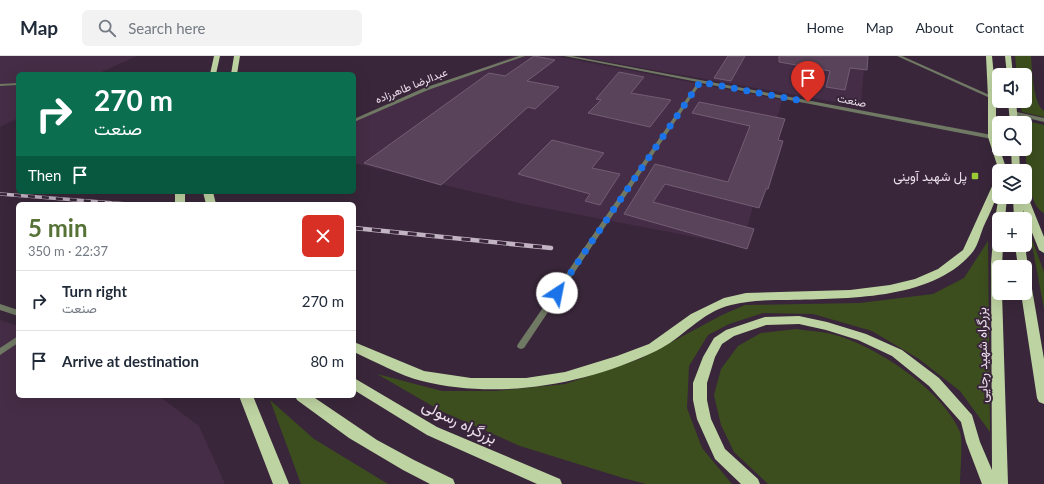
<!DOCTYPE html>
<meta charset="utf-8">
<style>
:root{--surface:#fff;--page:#f2f2f3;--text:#1f2937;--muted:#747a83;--line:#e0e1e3;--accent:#567236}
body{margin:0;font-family:Lato,Vazirmatn,sans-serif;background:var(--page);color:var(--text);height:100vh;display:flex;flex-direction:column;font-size:15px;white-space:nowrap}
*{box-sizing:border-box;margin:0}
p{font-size:13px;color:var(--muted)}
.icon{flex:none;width:22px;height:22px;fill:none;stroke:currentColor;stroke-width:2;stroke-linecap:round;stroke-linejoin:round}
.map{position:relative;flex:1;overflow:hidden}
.details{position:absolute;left:16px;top:146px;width:340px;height:196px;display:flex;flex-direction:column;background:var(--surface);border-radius:6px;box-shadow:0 4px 16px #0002}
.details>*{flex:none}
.banner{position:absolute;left:16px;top:16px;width:340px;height:122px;border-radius:6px;box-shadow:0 4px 16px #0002;background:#0b6e4f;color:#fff;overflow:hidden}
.fabs{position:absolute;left:992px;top:12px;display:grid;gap:8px}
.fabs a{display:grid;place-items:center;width:40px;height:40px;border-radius:6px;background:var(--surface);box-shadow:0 4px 16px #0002;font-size:20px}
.pin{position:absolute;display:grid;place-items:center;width:34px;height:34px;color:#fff;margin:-41px -17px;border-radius:50% 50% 50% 0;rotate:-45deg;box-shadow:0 0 4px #0007}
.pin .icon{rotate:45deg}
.me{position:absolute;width:44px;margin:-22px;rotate:34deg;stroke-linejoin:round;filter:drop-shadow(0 0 3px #0008)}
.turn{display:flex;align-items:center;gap:14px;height:84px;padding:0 12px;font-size:18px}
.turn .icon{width:52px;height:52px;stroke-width:2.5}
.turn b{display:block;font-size:28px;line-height:34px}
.then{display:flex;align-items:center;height:38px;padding:0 12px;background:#0003;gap:8px;font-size:15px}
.round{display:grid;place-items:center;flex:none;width:42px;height:42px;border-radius:6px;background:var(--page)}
.head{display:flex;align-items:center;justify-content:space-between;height:68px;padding:0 12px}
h1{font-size:24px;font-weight:700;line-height:30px;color:var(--accent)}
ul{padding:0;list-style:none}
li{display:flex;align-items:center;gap:12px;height:60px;padding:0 12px;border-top:1px solid var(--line)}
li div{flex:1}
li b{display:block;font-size:15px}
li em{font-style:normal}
header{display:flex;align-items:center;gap:24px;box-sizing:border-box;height:56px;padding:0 20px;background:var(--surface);border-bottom:1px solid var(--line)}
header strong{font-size:19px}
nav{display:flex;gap:22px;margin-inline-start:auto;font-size:14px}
.search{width:280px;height:36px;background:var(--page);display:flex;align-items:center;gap:10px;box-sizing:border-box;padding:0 14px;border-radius:6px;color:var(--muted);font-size:15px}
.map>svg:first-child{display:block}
.built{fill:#462d47}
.green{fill:#3c4e1e}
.building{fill:#59435a;stroke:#735d75}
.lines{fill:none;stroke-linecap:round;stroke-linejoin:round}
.service{fill:#707964;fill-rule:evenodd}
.minor{fill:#707964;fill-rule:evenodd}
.tertiary{fill:#707964;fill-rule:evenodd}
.trunk{fill:#bed3a2;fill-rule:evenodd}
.rail-far1-casing{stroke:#c2b4c3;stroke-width:3.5}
.rail-casing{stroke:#c2b4c3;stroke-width:4.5}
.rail-far1{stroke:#39263a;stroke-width:2.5;stroke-dasharray:7;stroke-linecap:butt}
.rail{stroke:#39263a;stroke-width:3;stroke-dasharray:9;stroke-linecap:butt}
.route{stroke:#1a73e8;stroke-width:7;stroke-dasharray:0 12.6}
.poi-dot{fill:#9acb35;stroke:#39263a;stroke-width:1.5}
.labels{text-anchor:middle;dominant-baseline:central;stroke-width:4;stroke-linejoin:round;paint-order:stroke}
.far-street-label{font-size:11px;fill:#ecdfec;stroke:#39263a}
.poi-label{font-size:13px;fill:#ecdfec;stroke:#39263a;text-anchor:end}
.street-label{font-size:13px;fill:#ecdfec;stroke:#39263a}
.near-street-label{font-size:16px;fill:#ecdfec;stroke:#39263a}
</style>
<header>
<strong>Map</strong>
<div class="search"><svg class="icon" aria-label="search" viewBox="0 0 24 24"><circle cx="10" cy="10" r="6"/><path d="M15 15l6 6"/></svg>Search here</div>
<nav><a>Home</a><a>Map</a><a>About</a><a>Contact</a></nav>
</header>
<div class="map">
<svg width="1044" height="428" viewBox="0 0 1044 428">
<rect width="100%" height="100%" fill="#39263a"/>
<path class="built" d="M0 0H137L97 18H18V62L0 71Z
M514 0H555L782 44 742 190 523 148 354 107V65L430 32Z
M586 0H865L861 47 852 49 587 2Z
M0 264 18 270V340H159L199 370 225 428H0Z"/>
<path class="green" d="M1015 0H1031C1032 13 1033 48 1044 55V61L1022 56 1019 45H1025V19H1017Z
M1031 66 1044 69V157C1025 148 1025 88 1025 68Z
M1030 178 1044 216V253Z
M988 185 990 376 960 335 919 303 872 275 813 258 763 257 729 268 708 279 689 310 687 352 702 392 732 428H646L623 422 520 390 441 355 377 318 442 335H496L565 328 640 303 722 259 745 249 860 247 933 238 964 222Z
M796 273C808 275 820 275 832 278 875 289 943 334 960 376 963 385 960 417 960 428H768L734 396 721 369 714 339 721 313 738 290 761 277Z
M270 344 314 383 388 428H301Z"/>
<path class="building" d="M534 0 555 4 527 25 559 31 535 53 528 51 441 129 364 107 489 17 505 20Z
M728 0H745L731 25 714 22Z
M779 0H868L867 14 850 12 845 34 826 31 830 15 779 6Z
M619 16 644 21 631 37 671 44 650 71 588 57 601 44 596 43Z
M699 46 785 63 778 84 783 85 768 133H766L759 152 665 128 653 146 754 173 747 193 624 158 655 108 728 126 750 70 692 57Z
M552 84 604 97 592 112 620 118 600 149 585 145 590 138 518 118Z"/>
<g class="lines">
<path class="service" d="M519 0H525L428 34 354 66V63L424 32Z
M564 0H572L992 79 995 81 992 83 701 27 524 292 521 293 518 292 517 290 518 288 698 26Z
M897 0H902L994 41 990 42Z
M18 280V287L0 299V292Z"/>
<path class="minor" d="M1013 55 1044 62V66L1011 58V56Z
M0 248 18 254V260L0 254Z"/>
<path class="tertiary" d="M18 27V29L0 30V28Z"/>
<path class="trunk" d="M214 0H220L216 18H210Z
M234 0H240L237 18H231Z
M986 0H992L996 41V81L1007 115H999L988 81V41Z
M1005 0H1011L1013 19H1007Z
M1008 45H1016L1018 67H1010Z
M1011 93H1019L1020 115H1012Z
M999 123C999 141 990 156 983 172 980 180 977 192 971 198 930 245 845 242 789 244 769 244 750 244 731 249 701 256 682 283 656 295 585 329 499 344 422 325 401 320 374 305 354 296V286L424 315 471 322H526L565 316 617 300 649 288 691 258 724 242 746 237 850 234 890 229 915 223 938 213 963 194 994 126Z
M175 136H185V148H175Z
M203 136H213L216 148H206Z
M999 139V141H1007L1005 163H999V166L995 163Z
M1025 139 1028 141 1044 181V197L1039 194 1023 154 1024 163H1014L1013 141H1025Z
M999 167V189H1003L1002 211H999V237H1002L1008 428H982L966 386 961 366 929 330 892 300 858 284 826 274 799 268 766 269 734 280 722 288 715 301 707 327V344L711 363 725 393 758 423 760 428H741L715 403 697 363 693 344V327L703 301 714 282 726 274 765 261 799 260 827 266 866 278 902 294 939 322 972 359 980 386 992 414 991 208 994 170Z
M1015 189H1025L1028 211 1027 214H1025V211H1018Z
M1025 223 1031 227 1044 303V348L1039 346 1037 342 1021 237H1025Z
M354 322 437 371 560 423 562 428H537L427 379 354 334Z
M239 340H253L289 428H273Z
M295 340H312L377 384 414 404 453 423 455 428H430L403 414 349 382 297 344Z"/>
<defs>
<path id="rail-far1" d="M0 138 127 148"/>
<path id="rail" d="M354 172 551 192"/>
</defs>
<use href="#rail-far1" class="rail-far1-casing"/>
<use href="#rail" class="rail-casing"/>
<use href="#rail-far1" class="rail-far1"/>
<use href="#rail" class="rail"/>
</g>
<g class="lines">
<path class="route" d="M557 237 700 26 808 46"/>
</g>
<rect class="poi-dot" x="971" y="116" width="8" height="8" rx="2"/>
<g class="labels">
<g class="far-street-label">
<text transform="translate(411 29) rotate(-22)">عبدالرضا طاهرزاده</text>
<text transform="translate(852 44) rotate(11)">صنعت</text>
</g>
<g class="poi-label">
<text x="967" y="120">پل شهید آوینی</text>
</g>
<g class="street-label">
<text transform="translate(982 299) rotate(-91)">بزرگراه شهید رجایی</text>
</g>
<g class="near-street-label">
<text transform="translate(460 365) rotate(26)">بزرگراه رسولی</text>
</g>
</g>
</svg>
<div class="fabs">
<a><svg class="icon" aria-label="sound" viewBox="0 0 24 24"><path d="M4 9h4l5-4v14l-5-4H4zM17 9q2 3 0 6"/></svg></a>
<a><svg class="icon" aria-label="search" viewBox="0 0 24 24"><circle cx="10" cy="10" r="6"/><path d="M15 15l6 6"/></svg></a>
<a><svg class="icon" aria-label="layers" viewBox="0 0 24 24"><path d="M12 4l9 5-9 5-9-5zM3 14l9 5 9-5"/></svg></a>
<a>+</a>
<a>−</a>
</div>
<div class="pin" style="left:808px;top:46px;background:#d93025"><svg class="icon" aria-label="arrive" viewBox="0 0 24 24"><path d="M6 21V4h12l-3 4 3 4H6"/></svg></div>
<svg class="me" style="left:557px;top:237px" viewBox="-20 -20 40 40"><circle r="19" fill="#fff"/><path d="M0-13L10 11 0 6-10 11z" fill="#1a73e8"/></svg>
<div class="banner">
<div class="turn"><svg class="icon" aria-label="right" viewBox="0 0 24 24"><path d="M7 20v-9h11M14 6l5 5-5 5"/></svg><div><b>270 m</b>صنعت</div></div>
<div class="then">Then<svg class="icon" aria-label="arrive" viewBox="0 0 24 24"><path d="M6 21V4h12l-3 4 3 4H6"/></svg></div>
</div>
<section class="details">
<div class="head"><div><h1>5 min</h1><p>350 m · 22:37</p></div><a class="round" style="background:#d93025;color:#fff"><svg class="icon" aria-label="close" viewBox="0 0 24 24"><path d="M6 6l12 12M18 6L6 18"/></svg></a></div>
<ul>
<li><svg class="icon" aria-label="right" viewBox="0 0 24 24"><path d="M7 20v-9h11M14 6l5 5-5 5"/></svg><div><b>Turn right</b><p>صنعت</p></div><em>270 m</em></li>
<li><svg class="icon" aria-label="arrive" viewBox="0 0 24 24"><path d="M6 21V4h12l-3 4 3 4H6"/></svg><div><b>Arrive at destination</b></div><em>80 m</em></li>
</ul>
</section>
</div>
